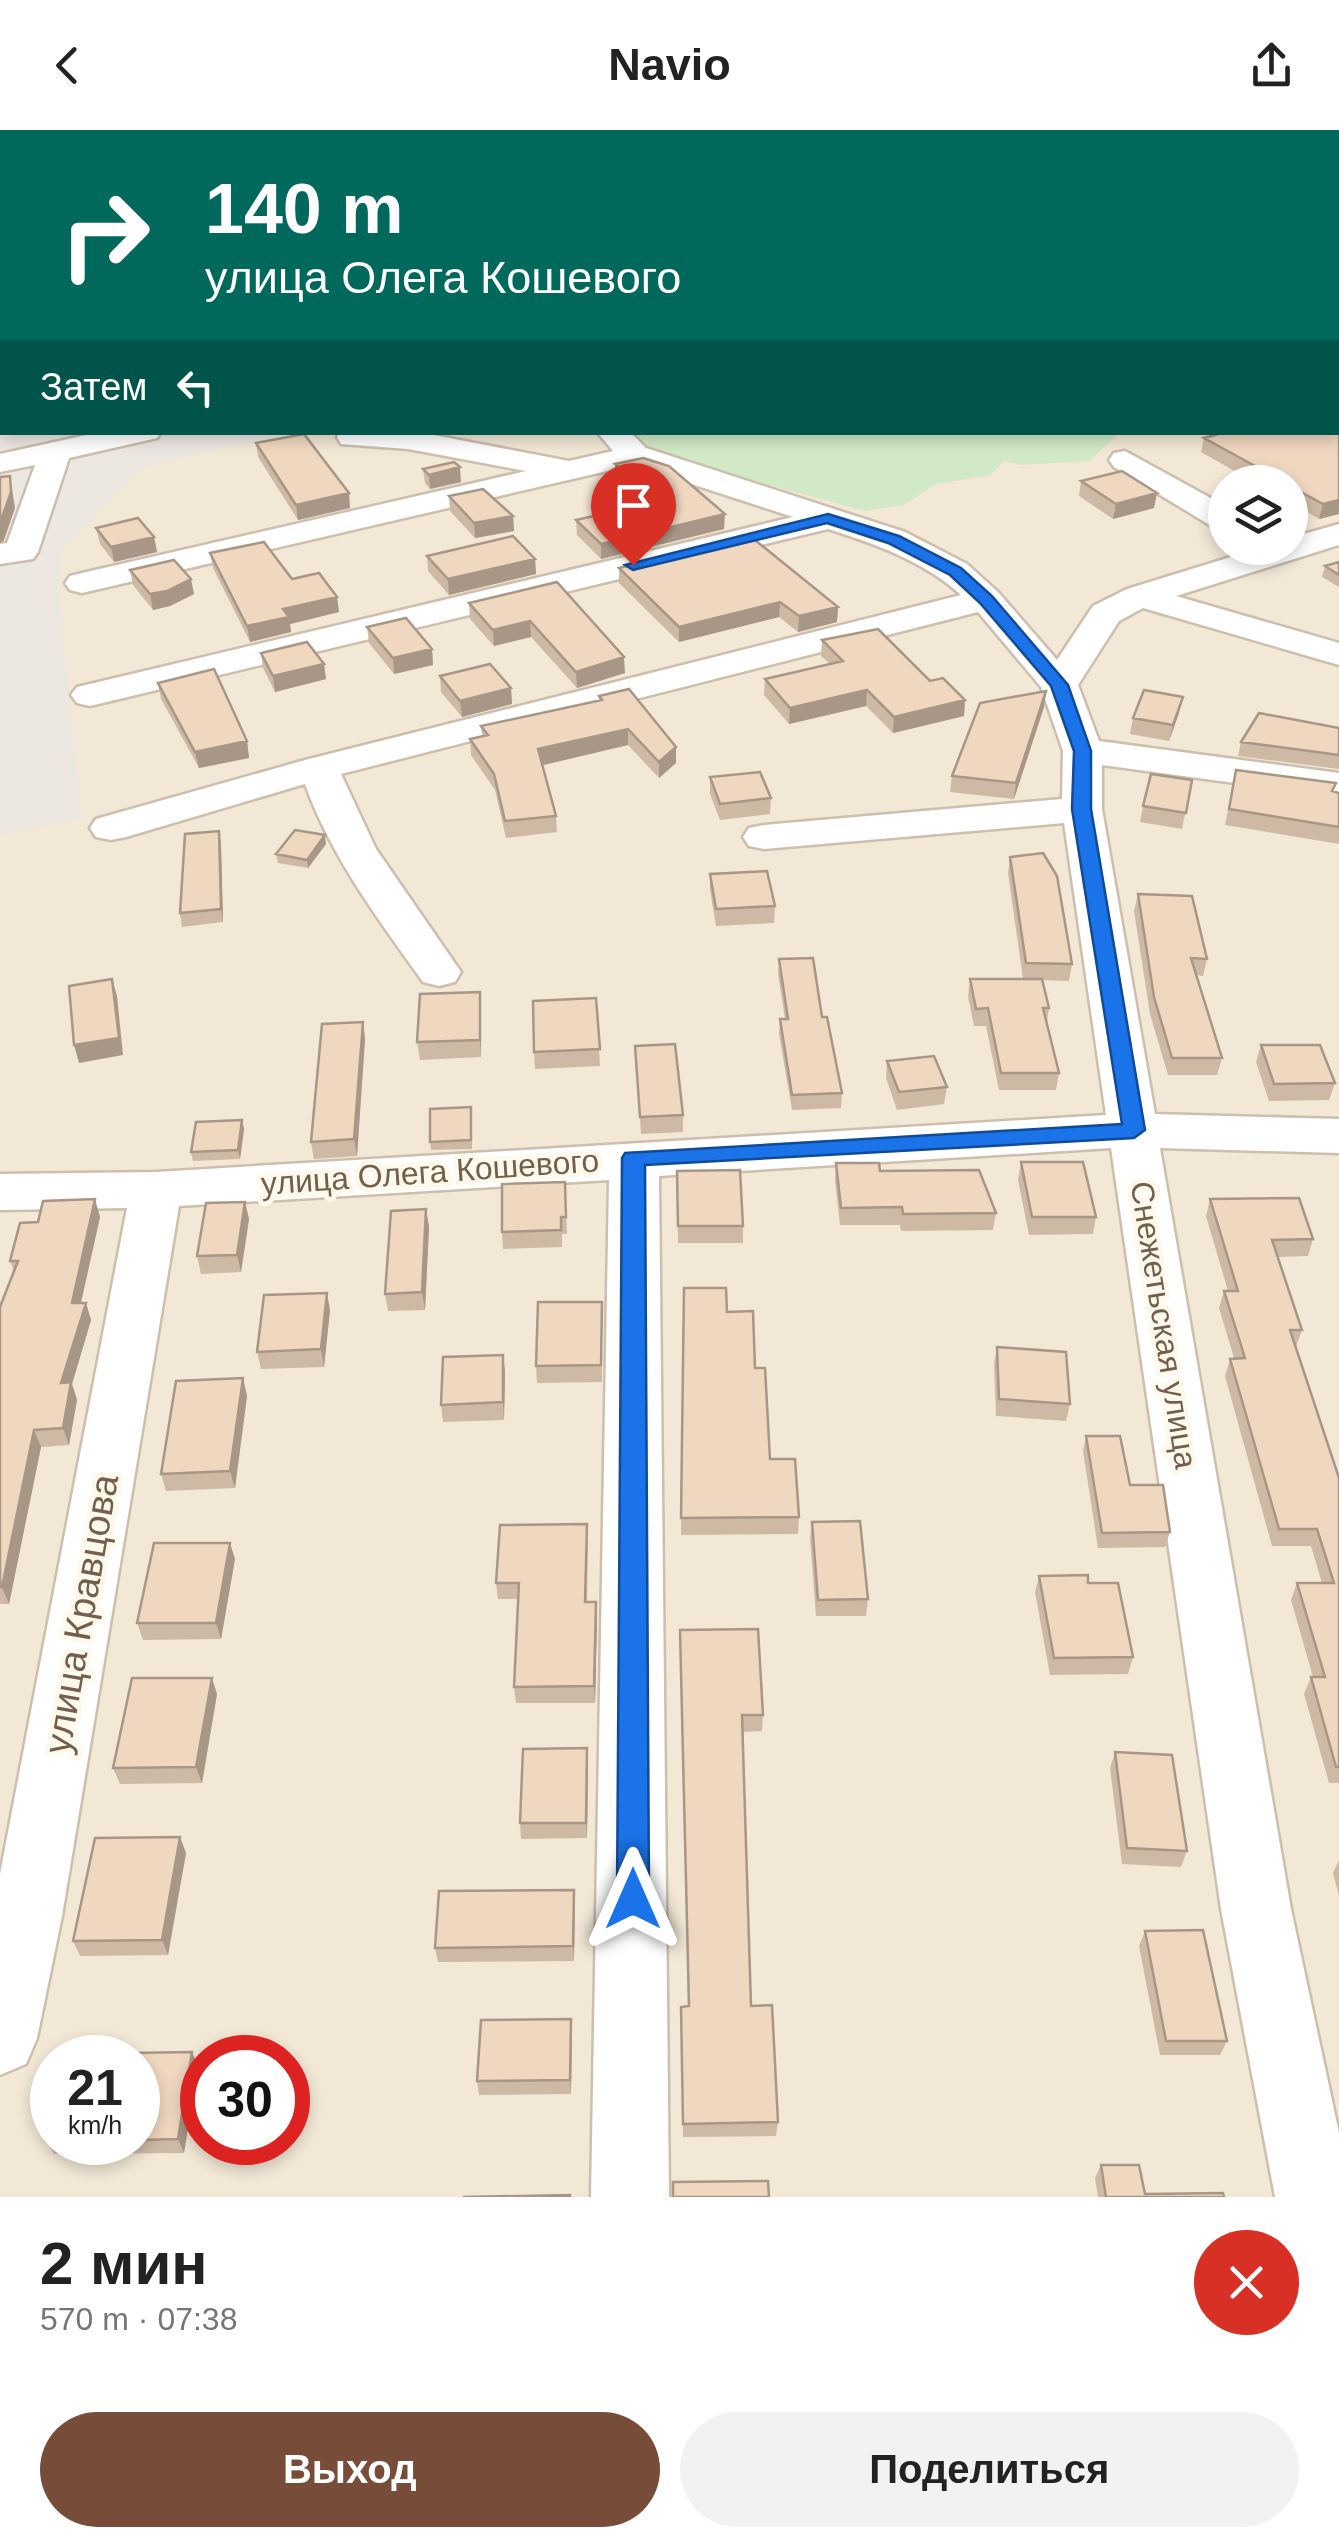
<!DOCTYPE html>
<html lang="ru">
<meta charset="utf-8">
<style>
:root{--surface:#fff;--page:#f2f2f2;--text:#222;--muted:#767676;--accent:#774c38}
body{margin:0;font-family:Helvetica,sans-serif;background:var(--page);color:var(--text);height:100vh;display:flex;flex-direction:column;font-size:38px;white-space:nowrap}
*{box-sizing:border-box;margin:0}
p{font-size:32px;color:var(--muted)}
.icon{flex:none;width:55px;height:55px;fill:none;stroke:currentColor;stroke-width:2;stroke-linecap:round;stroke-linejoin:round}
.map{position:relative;height:2067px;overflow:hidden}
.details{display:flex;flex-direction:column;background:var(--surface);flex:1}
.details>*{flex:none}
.top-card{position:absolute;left:0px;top:0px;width:1340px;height:305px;box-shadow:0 5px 15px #0003;background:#00695c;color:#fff;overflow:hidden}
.buttons{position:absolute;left:1208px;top:335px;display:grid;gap:20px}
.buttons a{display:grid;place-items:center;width:100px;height:100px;border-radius:50%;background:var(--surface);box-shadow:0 5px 15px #0003;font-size:50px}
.speed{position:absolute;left:30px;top:1905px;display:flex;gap:20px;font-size:50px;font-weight:700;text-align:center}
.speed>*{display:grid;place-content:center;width:130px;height:130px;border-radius:50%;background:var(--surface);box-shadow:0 5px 15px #0003;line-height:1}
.speed small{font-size:25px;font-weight:400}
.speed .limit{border:15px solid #d22;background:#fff;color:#111}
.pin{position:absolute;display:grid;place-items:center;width:85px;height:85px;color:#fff;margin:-102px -42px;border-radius:50% 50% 50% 0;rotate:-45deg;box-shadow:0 0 10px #0007}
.pin .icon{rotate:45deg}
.me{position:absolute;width:110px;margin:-55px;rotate:0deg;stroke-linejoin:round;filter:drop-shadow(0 0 8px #0008)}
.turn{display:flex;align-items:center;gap:35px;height:210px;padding:0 40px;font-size:45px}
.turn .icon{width:130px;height:130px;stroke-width:2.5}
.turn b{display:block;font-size:70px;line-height:85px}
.then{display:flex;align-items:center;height:95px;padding:0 40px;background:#0003;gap:20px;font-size:38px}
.round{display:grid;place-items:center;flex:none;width:105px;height:105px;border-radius:52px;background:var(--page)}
.head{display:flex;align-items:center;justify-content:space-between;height:170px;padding:0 40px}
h1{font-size:60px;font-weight:700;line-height:75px}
.action{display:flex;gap:20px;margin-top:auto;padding:20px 40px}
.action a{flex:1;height:115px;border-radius:60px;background:var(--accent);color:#fff;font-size:40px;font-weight:700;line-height:115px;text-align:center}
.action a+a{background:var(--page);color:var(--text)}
header{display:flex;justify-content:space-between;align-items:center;height:130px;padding:0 40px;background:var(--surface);font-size:45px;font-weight:700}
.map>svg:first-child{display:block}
.residential{fill:#f3e8d6;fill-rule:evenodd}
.industrial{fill:#ece7e1}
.green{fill:#d1e9c6}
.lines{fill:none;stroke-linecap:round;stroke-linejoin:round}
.minor-casing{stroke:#cdbeae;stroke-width:5}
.minor{fill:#fff;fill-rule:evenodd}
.wall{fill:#ceb9a5}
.shaded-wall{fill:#a89686}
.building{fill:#f0d7c0;stroke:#a89686;stroke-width:2.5}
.route{fill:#1a73e8;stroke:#114b97;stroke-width:2.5}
.labels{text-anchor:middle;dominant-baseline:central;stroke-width:10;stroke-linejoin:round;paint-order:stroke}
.street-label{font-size:32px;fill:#745e4c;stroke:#fef9ed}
.near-street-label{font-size:38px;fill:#745e4c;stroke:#fef9ed}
</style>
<header><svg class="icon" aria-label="back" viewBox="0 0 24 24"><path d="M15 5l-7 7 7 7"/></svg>Navio<svg class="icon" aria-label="share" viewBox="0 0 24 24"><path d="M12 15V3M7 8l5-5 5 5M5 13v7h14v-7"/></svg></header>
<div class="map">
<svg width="1339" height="2067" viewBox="0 0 1339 2067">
<rect width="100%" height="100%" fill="#fbf6e7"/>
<path class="residential" d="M0 0H1339V2067H0ZM2 2H1338V302H2ZM1225 352H1290V418H1225ZM52 1928H138V2012H52ZM202 1928H288V2012H202Z"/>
<path class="industrial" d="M0 0 587 2H2V302L327 303 243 314 142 337 62 420 59 461 82 688 0 705Z"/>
<path class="green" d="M611 0H1339V261L1338 2Z
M627 303H1120L1089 331 1021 335 1004 331 991 345 936 354 904 375 864 381 685 332 646 317Z"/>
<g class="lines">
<defs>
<path id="minor" d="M2 261V279L0 280V262Z
M100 302H161L157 308 69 328 38 422 33 429 0 434V414L7 413 35 335 0 342V324Z
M340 302H418L569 331 613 321 597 302H630L646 318 905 402 967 434 998 462 1057 530 1093 476 1127 459 1260 418H1290V408L1339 394V415L1176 466 1339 513V535L1143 478 1119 491 1078 555 1099 611 1339 643V667L1102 635V679L1155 984 1339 989V1023L1160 1018 1291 1779 1339 2003V2067H1275L1221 1779 1111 1018 659 1046 669 2067H591L609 1050 179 1076 62 1786 37 1908 26 1934 0 1945V1744L127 1078 0 1080V1044L156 1042 1106 985 1064 693 764 719 749 716 743 707 749 698 764 695 1062 669 1063 621 1041 557 978 482 341 644 376 719 461 842 455 852 439 856 423 852C379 790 331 727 305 654L126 707 111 710 96 707 90 698 96 689 305 630 961 465C924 431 875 414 828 399L90 576 77 573 71 565 77 557 793 387 633 335 82 463 70 460 65 453 70 446 82 443 526 341 408 319 341 314 337 307Z
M1125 321 1225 376V400L1213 397 1114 337 1109 330 1114 323Z"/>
</defs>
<use href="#minor" class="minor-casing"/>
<use href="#minor" class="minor"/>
</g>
<path class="wall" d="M414 0H516L508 2H422Z
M1339 293V384L1319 389 1290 372V352H1254L1201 322 1204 308Z
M256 313 350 378 298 390 258 327Z
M615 334 724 399 601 429 577 405 576 390 644 375 615 348Z
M423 339 461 352 430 359 425 353Z
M1081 351 1154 378 1113 389 1079 366Z
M449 366 513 386 514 401 475 408 450 381Z
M96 398 154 407 157 422 114 432 100 414Z
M210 423 292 449 337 467 339 482 290 494 291 502 250 512 213 438Z
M427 426 535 429 536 444 449 465 428 441Z
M1339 432V457L1322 447 1325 436Z
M619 438 838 477 837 492 798 502 779 487 679 512 619 453Z
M130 440 194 464 170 476 153 480 133 455Z
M557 452 625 543 577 558 531 507 494 516 470 489 469 473Z
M367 497 432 519 433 535 394 544 369 513Z
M822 510 930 551 965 570 964 586 893 603 866 576 789 594 764 565 765 549 830 534 821 526Z
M261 523 324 534 326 549 275 562 263 538Z
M440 546 511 558 512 574 462 587 441 562Z
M158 553 247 611 249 628 199 638 161 569Z
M1046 561 1044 577 1014 669 950 662 952 646Z
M599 566 676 617V633L659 648 628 615 543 635 556 686 557 702 506 708 495 660 471 625 470 609 482 606 481 596 599 570Z
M1179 583 1169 611 1130 604 1133 588Z
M1339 598V639L1238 626 1241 612Z
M1236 640 1339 663V714L1225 695Z
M710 647 771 668 770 684 720 690 710 664Z
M1192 650 1182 699 1140 692 1143 676Z
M219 701 221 715 223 792 182 797 180 783Z
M326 714 308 738 278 733 276 724Z
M1010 727 1072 834 1069 851 1042 850 1049 878 1047 891 1059 943 1056 960H999L986 896H974L968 866 970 849H1023L1008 743Z
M710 744 775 776 774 793 716 796 710 760Z
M1138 764 1207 829 1203 846 1196 845 1222 928 1217 945H1168L1150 884 1134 781Z
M779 829 822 887 842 963 841 978 792 980 779 904 780 889H785L778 844Z
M596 868 600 936 535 939 534 922Z
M481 879V927L420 930 417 912Z
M363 892 365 909 357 1026 314 1029 311 1012Z
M1261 915 1335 953 1329 970 1269 971 1256 932Z
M635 916 683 985V1002L641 1004Z
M887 931 947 957 944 974 897 980 886 948Z
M472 986V1019L431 1020 430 1012Z
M242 990 244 999 240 1029 193 1031 191 1022Z
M1021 1032 1096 1087 1093 1104 1029 1105 1018 1050Z
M836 1033 880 1041 996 1083 993 1100 901 1101 900 1095H840L835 1051Z
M677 1041 743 1096V1113H678Z
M565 1052 567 1104H562V1117L503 1119 502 1102Z
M1210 1069 1313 1109 1308 1126 1278 1127 1302 1200 1296 1217 1339 1348V1653H1329L1304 1564 1311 1547H1313L1291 1470 1297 1453H1322L1311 1416H1272L1225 1246 1230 1229 1234 1228 1219 1178 1224 1161H1228L1206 1086Z
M245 1072 249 1089 241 1142 201 1144 197 1126Z
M426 1079 429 1097 425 1180 388 1181 385 1164Z
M100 1087 81 1173H86L91 1190 72 1254 77 1270 69 1315 41 1317 9 1474H0V1177L14 1141 10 1131Z
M684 1158 727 1182 755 1238 770 1329 799 1387 798 1404 681 1405Z
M602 1172V1252L537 1253 536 1236Z
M330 1180 324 1237 261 1239 257 1222Z
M997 1217 1070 1274 1066 1291 996 1286 994 1234Z
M503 1225 505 1242 504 1290 443 1292 441 1275Z
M243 1248 247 1266 235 1358 166 1361 161 1344Z
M1086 1306 1170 1402 1165 1417 1098 1418 1083 1321Z
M812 1392 868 1469 866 1486H816L810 1408Z
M588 1411 587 1472 597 1488 595 1573H516L514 1557 518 1469H498L496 1453Z
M235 1429 221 1509 143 1510 137 1493Z
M1039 1446 1088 1453 1133 1527 1128 1544 1050 1545 1035 1462Z
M680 1500 763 1585 762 1601 743 1602 751 1876 778 1992 776 2006 683 2007 681 1877 688 1876Z
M217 1564 202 1653 120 1654 113 1638Z
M587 1618V1708L521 1709 520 1693Z
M1115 1622 1187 1721 1181 1737 1122 1734 1110 1638Z
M186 1723 168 1825 80 1826 73 1811Z
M1339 1730V1766L1333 1743Z
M574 1760V1831L438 1832 435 1818Z
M1145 1801 1227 1911 1220 1925H1160L1139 1816Z
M571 1889V1964L479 1965 477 1951Z
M138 1928 198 1936 184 2023 54 2024 46 2011 52 1978V2012H138Z
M1101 2035 1145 2064 1224 2067H1098L1095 2048Z"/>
<path class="shaded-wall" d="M462 0H516L508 2H462Z
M460 337 461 352 430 359 429 345Z
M10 346 15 378 4 410 0 413V393Z
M349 363 350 378 298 390 296 375Z
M1157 363 1154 378 1113 389 1116 374Z
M1339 370V384L1319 389 1323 374Z
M725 384 724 399 601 429V414Z
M513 386 514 401 475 408 474 393Z
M154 407 157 422 114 432 111 417Z
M535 429 536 444 449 465 448 449Z
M191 449 194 464 170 476 153 480 150 464Z
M337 467 339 482 290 494 291 502 250 512 247 496 283 479Z
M780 472 779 487 679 512V497Z
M838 477 837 492 798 502 799 486Z
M530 491 531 507 494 516 493 500Z
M432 519 433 535 394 544 393 528Z
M624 527 625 543 577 558 576 542Z
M324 534 326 549 275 562 273 546Z
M511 558 512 574 462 587 460 571Z
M867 560 866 576 789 594 790 578Z
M1046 561 1044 577 1014 669 1016 653Z
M1183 567 1179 583 1169 611 1173 595Z
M965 570 964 586 893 603 894 587Z
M628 599V615L539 636 538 619Z
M247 611 249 628 199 638 195 622Z
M676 617V633L659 648V632Z
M219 701 221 715 223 792 221 779Z
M325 705 326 714 308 738 307 730Z
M112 849 117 866 123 925 79 933 74 915Z
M480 862 481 879V927L480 910Z
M363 892 365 909 357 1026 354 1009Z
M242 990 244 999 240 1029 238 1020Z
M95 1069 100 1087 77 1190 72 1173Z
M245 1072 249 1089 241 1142 237 1125Z
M426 1079 429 1097 425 1180 422 1162Z
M327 1163 330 1180 324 1237 321 1219Z
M86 1173 91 1190 72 1254 77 1270 69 1315 63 1298 61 1253Z
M503 1225 505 1242 504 1290 503 1272Z
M243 1248 247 1266 235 1358 230 1341Z
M34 1300 41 1317 9 1474 2 1457Z
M230 1413 235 1429 221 1509 216 1493Z
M596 1472 597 1488 595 1573 594 1556Z
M212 1548 217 1564 202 1653 196 1637Z
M587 1618 588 1634 587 1708 586 1693Z
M180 1707 186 1723 168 1825 162 1810Z
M574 1760 575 1775 574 1831 573 1816Z
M571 1889 572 1903 571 1964 570 1950Z
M192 1922 198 1936 184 2023 178 2009Z"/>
<path class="building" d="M154 0H270L276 2H160Z
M1338 293H1339V370L1323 374 1290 356V352H1284L1204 308 1226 302H1338Z
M304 304 349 363 296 375 256 313Z
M643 328 669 336 725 384 601 414 576 390 657 372 615 334Z
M454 332 460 337 429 345 423 339Z
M1122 341 1157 363 1116 374 1081 351Z
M10 346 11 362 0 393V347Z
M483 359 513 386 474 393 449 366Z
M138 388 154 407 111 417 96 398Z
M513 406 535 429 448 449 427 426Z
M750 406 838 477 799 486 780 472 679 497 619 438Z
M264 412 292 449 319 443 337 467 283 479 289 487 247 496 210 423Z
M174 430 191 449 167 461 150 464 130 440Z
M1339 432V445L1325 436Z
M557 452 624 527 576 542 530 491 493 500 469 473Z
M406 488 432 519 393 528 367 497Z
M878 499 930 551 943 548 965 570 894 587 867 560 790 578 765 549 843 531 822 510Z
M307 512 324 534 273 546 261 523Z
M490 534 511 558 460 571 440 546Z
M214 539 247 611 195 622 158 553Z
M629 559 676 617 659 632 628 599 538 619 556 686 505 691 494 644 470 609 488 605 481 596 602 570 599 566Z
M1144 560 1183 567 1173 595 1133 588Z
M1046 561 1016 653 952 646 980 573Z
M1259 583 1339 598V625L1241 612Z
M1236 640 1336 653 1332 661 1339 663V697L1229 679Z
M760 642 771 668 720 674 710 647Z
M1151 644 1192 650 1186 683 1143 676Z
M295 700 325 705 307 730 276 724Z
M219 701 221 779 180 783 185 704Z
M1043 723 1057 746 1072 834 1026 833 1010 727Z
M767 741 775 776 716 779 710 744Z
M1138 764 1192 766 1207 829 1191 828 1222 928H1172L1154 867Z
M813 828 822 887H827L842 963 792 965 780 889H788L779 829Z
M112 849 119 908 74 915 69 856Z
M970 849H1042L1049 878H1043L1059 943H1001L988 878 976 879Z
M480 862V910L417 912 420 864Z
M596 868 600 919 534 922 533 871Z
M363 892 354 1009 311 1012 322 894Z
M675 914 683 985 640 987 635 916Z
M1261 915H1320L1335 953 1274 954Z
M934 926 947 957 899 962 887 931Z
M471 977V1010L430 1012V979Z
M242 990 238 1020 191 1022 196 992Z
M1021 1032H1083L1096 1087H1032Z
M836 1033H879L880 1041 979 1040 996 1083 903 1084 902 1077 841 1078Z
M740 1040 743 1096H678L677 1041Z
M565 1052 566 1087H561V1100L502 1102V1054Z
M1299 1068 1313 1109 1272 1110 1302 1200H1290L1339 1348V1637H1336L1311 1547H1325L1297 1453H1334L1317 1399H1279L1230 1229 1245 1228 1224 1161H1238L1210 1069Z
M95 1069 72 1173H86L61 1253 71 1252 63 1298 34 1300 2 1457H0V1177L18 1131H10L20 1093 38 1092 43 1071Z
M245 1072 237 1125 197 1126 206 1073Z
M426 1079 422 1162 385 1164 391 1081Z
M684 1158H726L727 1182 753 1181 755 1238H765L770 1329H795L799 1387 681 1388Z
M327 1163 321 1219 257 1222 264 1165Z
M538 1172H602L601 1235 536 1236Z
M997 1217 1066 1222 1070 1274 999 1269Z
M503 1225V1272L441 1275 443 1227Z
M243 1248 230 1341 161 1344 176 1251Z
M1086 1306H1120L1130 1355H1163L1170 1402 1102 1403Z
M860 1391 868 1469 818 1470 812 1392Z
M587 1394 585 1472H596L594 1556 514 1557 519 1453H496L500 1395Z
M154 1413H230L216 1493H137Z
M1088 1445V1453H1118L1133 1527 1054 1528 1039 1446Z
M758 1499 763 1585H742L751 1876 772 1875 778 1992 683 1994 681 1877 689 1876 680 1500Z
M132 1548H212L196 1637 113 1638Z
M587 1618 586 1693H520L523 1619Z
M1115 1622 1172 1625 1187 1721 1127 1718Z
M180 1707 162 1810 73 1811 95 1708Z
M574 1760 573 1816 435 1818 439 1761Z
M1203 1800 1227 1911H1166L1145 1801Z
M571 1889 570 1950 477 1951 481 1890Z
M192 1922 178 2009 138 2010V1928H63L64 1924Z
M52 1978V2011H46Z
M1101 2035H1139L1145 2064 1223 2063 1224 2067H1106Z
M768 2051 769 2067H673V2052Z
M570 2065V2067H463Z"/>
<path class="route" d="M828 384 899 406 961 438 992 466 1068 555 1091 621V679L1145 1000 1134 1008 645 1035 649 1769 644 1780 633 1784 622 1780 617 1769 622 1028 625 1023 1122 994 1072 679 1074 621 1051 556 980 473 950 445 888 413 827 393 633 440 625 435Z"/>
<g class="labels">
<g class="street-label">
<text transform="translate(430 1042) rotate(-4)">улица Олега Кошевого</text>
<text transform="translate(1164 1195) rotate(81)">Снежетьская улица</text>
</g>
<g class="near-street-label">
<text transform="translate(81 1484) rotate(-80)">улица Кравцова</text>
</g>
</g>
</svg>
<div class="buttons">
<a><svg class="icon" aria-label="layers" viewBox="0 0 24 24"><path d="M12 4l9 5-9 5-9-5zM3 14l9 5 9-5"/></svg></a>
</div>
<div class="speed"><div>21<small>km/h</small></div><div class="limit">30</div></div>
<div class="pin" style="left:633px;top:435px;background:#d93025"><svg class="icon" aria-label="arrive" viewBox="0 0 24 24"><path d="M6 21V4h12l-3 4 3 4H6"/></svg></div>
<svg class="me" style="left:633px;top:1769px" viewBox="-20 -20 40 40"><path d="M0-17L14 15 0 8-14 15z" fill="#1a73e8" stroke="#fff" stroke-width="4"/></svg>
<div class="top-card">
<div class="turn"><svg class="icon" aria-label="right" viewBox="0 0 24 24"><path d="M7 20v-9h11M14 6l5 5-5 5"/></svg><div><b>140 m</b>улица Олега Кошевого</div></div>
<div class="then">Затем<svg class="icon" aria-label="left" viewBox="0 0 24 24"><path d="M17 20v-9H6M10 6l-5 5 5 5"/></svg></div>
</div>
</div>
<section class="details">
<div class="head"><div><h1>2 мин</h1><p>570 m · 07:38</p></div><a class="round" style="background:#d93025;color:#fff"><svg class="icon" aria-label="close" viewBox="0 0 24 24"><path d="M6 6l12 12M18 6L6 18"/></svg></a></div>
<div class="action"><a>Выход</a><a>Поделиться</a></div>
</section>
